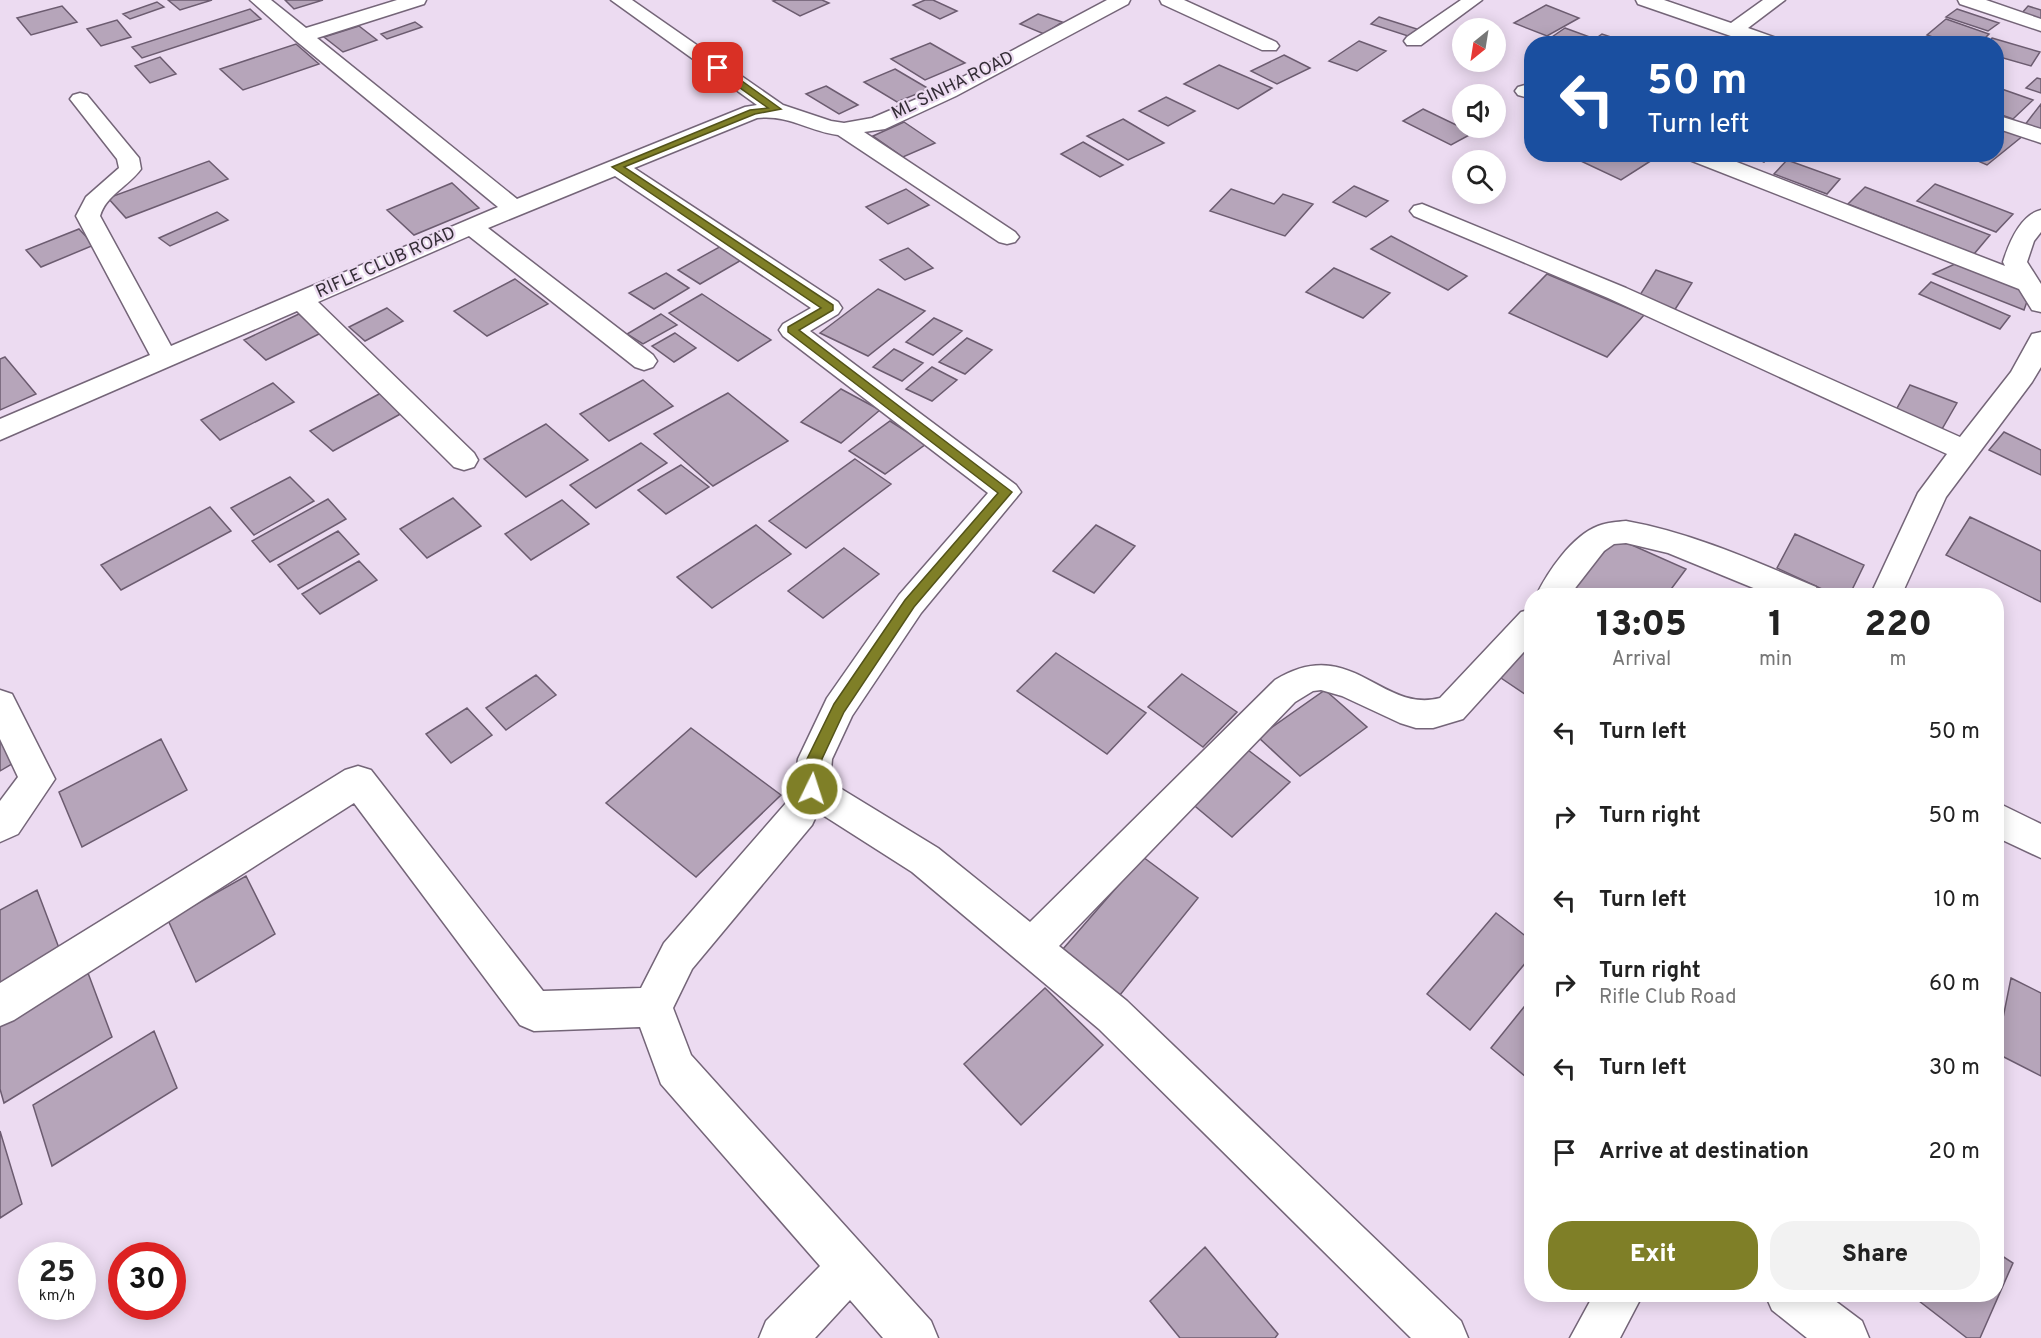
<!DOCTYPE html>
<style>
:root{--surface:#fff;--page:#f2f2f2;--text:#222;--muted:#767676;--accent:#7f7f27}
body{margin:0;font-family:Overpass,sans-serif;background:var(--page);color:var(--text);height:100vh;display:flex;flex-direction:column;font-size:22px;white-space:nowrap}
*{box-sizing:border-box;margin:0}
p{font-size:20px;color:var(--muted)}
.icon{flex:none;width:33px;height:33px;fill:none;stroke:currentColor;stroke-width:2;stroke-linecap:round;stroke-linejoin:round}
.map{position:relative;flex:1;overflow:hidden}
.drawer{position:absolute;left:1524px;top:588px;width:480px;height:714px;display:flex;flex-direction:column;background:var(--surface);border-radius:24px;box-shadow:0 3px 15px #0003}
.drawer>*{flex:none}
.banner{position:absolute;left:1524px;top:36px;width:480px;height:126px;border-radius:24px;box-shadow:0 3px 15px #0003;background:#1a4fa0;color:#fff;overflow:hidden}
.needle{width:39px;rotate:210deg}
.tools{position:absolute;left:1452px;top:18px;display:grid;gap:12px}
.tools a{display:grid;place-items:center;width:54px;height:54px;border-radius:50%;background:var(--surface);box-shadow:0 3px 15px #0003;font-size:30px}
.speed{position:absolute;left:18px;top:1242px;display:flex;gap:12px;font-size:30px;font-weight:700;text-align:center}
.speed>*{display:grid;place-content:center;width:78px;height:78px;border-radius:50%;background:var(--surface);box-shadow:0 3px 15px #0003;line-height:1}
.speed small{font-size:15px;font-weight:400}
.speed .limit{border:9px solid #d22;background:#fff;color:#111}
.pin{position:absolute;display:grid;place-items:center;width:51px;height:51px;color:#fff;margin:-26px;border-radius:12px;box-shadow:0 3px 9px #0006}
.me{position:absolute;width:66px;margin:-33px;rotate:4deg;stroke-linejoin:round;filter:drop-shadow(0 0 4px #0008)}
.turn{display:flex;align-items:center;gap:21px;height:126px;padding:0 24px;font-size:27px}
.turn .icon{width:78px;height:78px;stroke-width:2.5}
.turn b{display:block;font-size:42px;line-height:51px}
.eta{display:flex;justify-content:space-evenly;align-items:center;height:102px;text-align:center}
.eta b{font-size:36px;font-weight:800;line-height:42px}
.primary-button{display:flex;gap:12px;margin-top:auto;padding:12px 24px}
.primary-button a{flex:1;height:69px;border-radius:24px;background:var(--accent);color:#fff;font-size:24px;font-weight:800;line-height:69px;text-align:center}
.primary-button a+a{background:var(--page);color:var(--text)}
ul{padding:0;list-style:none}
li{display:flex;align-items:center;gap:18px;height:84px;padding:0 24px}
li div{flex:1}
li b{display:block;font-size:22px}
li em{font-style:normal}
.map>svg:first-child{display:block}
.building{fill:#b6a5ba;stroke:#6c5c70;stroke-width:1.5}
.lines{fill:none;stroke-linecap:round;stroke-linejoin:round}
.street-casing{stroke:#746578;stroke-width:3}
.street{fill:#fff;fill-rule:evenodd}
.route{fill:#7f7f27;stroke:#535319;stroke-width:1.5}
.labels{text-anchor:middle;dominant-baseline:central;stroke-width:4.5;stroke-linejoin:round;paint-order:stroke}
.far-street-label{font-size:18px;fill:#342d36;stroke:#ecdbf1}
</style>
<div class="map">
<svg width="2041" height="1338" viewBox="0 0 2041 1338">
<rect width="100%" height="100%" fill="#ecdbf1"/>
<path class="building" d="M168 0H212L180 10Z
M285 0H323L294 9Z
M776 0H822L829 3 800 16 773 1Z
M925 0H933L957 11 940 19 913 5Z
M157 2 164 7 130 19 123 14Z
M1546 5 1579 18 1547 36 1514 23Z
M62 6 77 22 31 35 17 18Z
M2028 6 2041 10V19L2022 13Z
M250 9 261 19 142 58 132 47Z
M1957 9 1999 23 1988 31 1946 17Z
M1038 14 1062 22 1044 34 1020 24Z
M1379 17 1420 30 1411 37 1371 24Z
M1946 19 1989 34 1979 44H1952L1927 35Z
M117 20 131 37 101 46 87 29Z
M415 22 422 27 387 39 381 34Z
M359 26 377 40 343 52 324 37Z
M1565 28 1595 39 1602 34 1614 38 1606 44H1554L1546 41Z
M1992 38 2040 52 2031 66 1996 56V44H1988Z
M1359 41 1386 51 1357 71 1329 61Z
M930 43 965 63 925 80 891 59Z
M296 44 319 64 243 90 220 69Z
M1284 55 1310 68 1277 84 1251 71Z
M160 57 176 74 150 83 135 66Z
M1219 65 1272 88 1238 109 1184 84Z
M895 69 929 89 897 102 864 82Z
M2037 78 2041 79V93L2026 88Z
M826 86 858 105 839 114 806 94Z
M1996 87 2033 100 2013 119 1996 113Z
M1166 97 1195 111 1168 126 1139 111Z
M2041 104V131L2024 126Z
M1423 109 1473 133 1451 145 1403 121Z
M1123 119 1164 143 1128 160 1087 136Z
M904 122 935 143 903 157 873 136Z
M1996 124 2024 135 1987 165 1962 154H1996Z
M1083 142 1123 165 1100 177 1061 154Z
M1566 154H1632L1649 162 1621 180Z
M1747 154H1773L1764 162Z
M1787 160 1840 179 1827 194 1774 174Z
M209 161 228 179 126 218 108 198Z
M452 183 479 208 414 235 387 210Z
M1935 184 2013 214 1996 232 1917 201Z
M1354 186 1388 201 1366 217 1333 202Z
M1865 187 1990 235 1974 254 1848 204Z
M906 189 929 205 888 224 866 207Z
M1231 189 1274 204 1283 194 1313 204 1285 236 1210 211Z
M217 212 228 220 170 246 159 238Z
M79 229 94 245 41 267 26 250Z
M1391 236 1467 276 1448 290 1371 249Z
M723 245 745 258 700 284 678 270Z
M908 248 933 268 905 280 880 260Z
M1957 263 2030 293 2024 310 1933 274Z
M1334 268 1390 293 1363 318 1306 292Z
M1656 270 1692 283 1674 311 1638 298Z
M666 273 689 288 654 309 629 293Z
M1547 274 1644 315 1607 357 1509 313Z
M515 279 548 304 487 336 454 311Z
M1931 282 2010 316 2000 329 1919 294Z
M878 289 925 311 868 356 820 333Z
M702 294 771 340 738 361 669 313Z
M387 308 403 321 365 341 349 327Z
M299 314 321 333 266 360 244 340Z
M661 314 677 325 643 344 627 334Z
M934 318 962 331 933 355 906 342Z
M675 333 696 348 674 362 652 346Z
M967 338 992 350 965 374 939 362Z
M894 349 923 363 902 381 873 367Z
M5 357 36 394 0 410V359Z
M932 367 957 380 932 401 906 389Z
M643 380 673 406 609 441 580 414Z
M273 383 294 402 220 440 201 420Z
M1910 385 1957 403 1942 429 1896 410Z
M841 389 880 410 841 443 801 422Z
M381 393 404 412 333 451 310 431Z
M728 393 788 441 713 486 654 434Z
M890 421 926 444 885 474 849 451Z
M546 424 588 460 526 497 484 459Z
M2004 432 2041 450V475L1989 450Z
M641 443 667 463 596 508 570 485Z
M855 459 891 484 806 548 769 521Z
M681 465 709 487 666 514 638 490Z
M290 477 314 501 254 535 231 508Z
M453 498 481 526 427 558 400 529Z
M328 499 346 519 270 562 252 541Z
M562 500 589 524 531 560 505 534Z
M210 507 231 531 121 590 101 565Z
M1970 517 2041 551V602L1946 555Z
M756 525 791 554 712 608 677 577Z
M1096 525 1135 546 1094 593 1053 571Z
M338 531 359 554 298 589 278 565Z
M1795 534 1864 565 1849 596H1837L1777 568Z
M1616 538 1686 569 1666 596H1566Z
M844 548 879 574 823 618 788 591Z
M359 561 377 580 320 614 302 594Z
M1532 642V699L1495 674Z
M1056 653 1146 713 1107 754 1017 691Z
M1182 674 1237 712 1203 747 1148 707Z
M536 675 556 695 506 730 486 708Z
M1325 690 1367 727 1300 776 1258 737Z
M467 708 492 735 451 763 426 734Z
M691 728 781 795 696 877 606 803Z
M0 733 12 764 0 771Z
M161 739 187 790 82 847 59 792Z
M1248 750 1290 782 1232 837 1190 802Z
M1143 857 1198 898 1120 995 1063 949Z
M246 876 275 934 196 982 168 920Z
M37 890 62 956 0 991V910Z
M1496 913 1532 941V955L1470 1030 1427 994Z
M88 973 112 1037 4 1103 0 1089V1024Z
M2011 978 2041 993V1076L1996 1053Z
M1045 988 1103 1045 1021 1125 964 1064Z
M1532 997V1082L1491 1048Z
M154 1031 177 1088 52 1166 33 1105Z
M0 1131 22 1204 0 1218Z
M1205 1247 1278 1334 1275 1338H1180L1150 1301Z
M1996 1252 2013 1263 1980 1338H1967L1910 1294H1996Z"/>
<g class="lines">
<defs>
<path id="street" d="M250 0H271L306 28 397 0H426L424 4 317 38 517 199 745 107 757 105 611 0H632L783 105 831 121 844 123 872 118 942 88 1107 0H1130L1128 4 956 96 885 129 864 132 1015 232 1019 237 1015 242 1007 244 999 242 838 135C809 131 787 114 757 118L634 168 838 302 842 308 838 314 810 331 1016 485 1021 492 921 613 852 716 832 759 830 782 938 848 1030 922 1275 680C1351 633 1381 714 1440 698L1521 612 1532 609V643L1463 719 1433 728H1416L1400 723 1342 696 1321 690 1313 691 1295 702 1059 946 1127 1001 1461 1321 1468 1338H1411L1099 1029 912 872 818 812 812 825 692 969 673 1008 691 1055 931 1321 938 1338H883L850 1300 815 1338H759L766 1321 820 1266 661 1084 640 1027 534 1031 520 1025 354 803 14 1020 0 1026V983L345 770 358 766 371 770 543 991 641 988 664 943 786 803 794 787 798 759 827 698 899 595 988 493 783 336 779 330 783 324 811 308 615 176 488 228 653 355 657 361 653 367 644 370 635 367 469 236 318 302 474 453 478 460 474 467 464 470 454 467 297 311 0 440V419L150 355 76 216 86 197 119 168 117 159 70 99 73 95 80 93 87 95 139 158 141 169C129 186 106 195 100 216L171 346 498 207 295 40Z
M1160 0H1184L1276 42 1279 46 1276 50H1262L1162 4Z
M1461 0H1482L1421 45H1407L1404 41 1407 37Z
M1636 0H1664L1731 23 1763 0H1785L1748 28 1782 40 1785 44H1754L1638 4Z
M1958 0H1986L2041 19V31L1960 4Z
M1525 85 1532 86V99L1518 95 1515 91 1518 87Z
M1996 115 2041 129V143L1996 128Z
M1684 154H1716L2005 266 2003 262C2009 243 2020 215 2041 210V232L2034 241 2027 262 2041 284V312L2032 310 2019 289 1687 159Z
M1422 204 1626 288 1960 437 2011 372 2032 334 2041 332V367L2032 382 1946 497 1901 596H1870L1918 493 1947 454 1608 298 1414 216 1410 211 1414 206Z
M1626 521C1693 533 1754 561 1816 587L1820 596H1773L1668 553 1626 543 1614 544 1604 551 1569 596H1536C1548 571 1572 536 1598 526 1608 522 1617 522 1626 521Z
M0 690 12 694 55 779 18 834 0 842V801L18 777 0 739Z
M1996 802 2041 824V858L1996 837Z
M1594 1294H1643L1620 1338H1570Z
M1765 1294H1826L1862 1321 1869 1338H1807L1772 1310Z"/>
</defs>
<use href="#street" class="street-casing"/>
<use href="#street" class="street"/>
</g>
<path class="route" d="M715 66H721L781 109 755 114 624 167 833 305V310L799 330 1012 492 914 607 844 712 822 759 819 789 817 794 812 796 807 794 805 789 807 759 834 704 905 600 998 493 788 332V327L821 308 612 167 750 110 768 108 715 70Z"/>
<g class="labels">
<g class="far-street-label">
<text transform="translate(953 86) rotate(-26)">ML SINHA ROAD</text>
<text transform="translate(386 263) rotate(-24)">RIFLE CLUB ROAD</text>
</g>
</g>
</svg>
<div class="tools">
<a><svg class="needle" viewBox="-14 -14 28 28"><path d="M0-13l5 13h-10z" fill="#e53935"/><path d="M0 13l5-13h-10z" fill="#767676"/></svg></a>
<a><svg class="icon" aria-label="sound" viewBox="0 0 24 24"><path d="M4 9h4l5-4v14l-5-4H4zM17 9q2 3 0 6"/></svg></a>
<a><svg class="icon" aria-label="search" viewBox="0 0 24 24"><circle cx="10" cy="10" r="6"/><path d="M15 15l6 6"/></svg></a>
</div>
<div class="speed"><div>25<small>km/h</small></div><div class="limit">30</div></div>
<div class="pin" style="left:718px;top:68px;background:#d93025"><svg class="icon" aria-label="arrive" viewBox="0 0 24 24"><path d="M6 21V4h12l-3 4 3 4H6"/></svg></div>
<svg class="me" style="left:812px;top:789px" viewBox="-20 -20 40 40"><circle r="17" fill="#7f7f27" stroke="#fff" stroke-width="3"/><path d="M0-11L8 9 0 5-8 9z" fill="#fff"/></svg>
<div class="banner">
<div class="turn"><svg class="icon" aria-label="left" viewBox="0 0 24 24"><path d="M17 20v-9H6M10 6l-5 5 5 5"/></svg><div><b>50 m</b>Turn left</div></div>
</div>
<section class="drawer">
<div class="eta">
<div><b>13:05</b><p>Arrival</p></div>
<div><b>1</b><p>min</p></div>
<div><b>220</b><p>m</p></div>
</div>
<ul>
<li><svg class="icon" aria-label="left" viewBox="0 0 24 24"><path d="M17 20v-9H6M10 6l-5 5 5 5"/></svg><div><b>Turn left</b></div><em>50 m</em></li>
<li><svg class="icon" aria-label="right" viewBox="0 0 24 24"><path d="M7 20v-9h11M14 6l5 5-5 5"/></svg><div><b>Turn right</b></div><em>50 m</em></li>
<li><svg class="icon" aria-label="left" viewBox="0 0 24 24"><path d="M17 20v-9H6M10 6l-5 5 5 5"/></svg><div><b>Turn left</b></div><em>10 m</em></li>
<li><svg class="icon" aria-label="right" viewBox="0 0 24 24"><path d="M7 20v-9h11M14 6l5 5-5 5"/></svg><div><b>Turn right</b><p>Rifle Club Road</p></div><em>60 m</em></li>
<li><svg class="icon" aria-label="left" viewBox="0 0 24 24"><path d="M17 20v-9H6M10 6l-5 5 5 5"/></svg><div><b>Turn left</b></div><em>30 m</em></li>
<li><svg class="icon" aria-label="arrive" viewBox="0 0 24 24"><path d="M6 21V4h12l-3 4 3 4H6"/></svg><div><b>Arrive at destination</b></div><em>20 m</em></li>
</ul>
<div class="primary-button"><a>Exit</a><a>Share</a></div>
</section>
</div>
